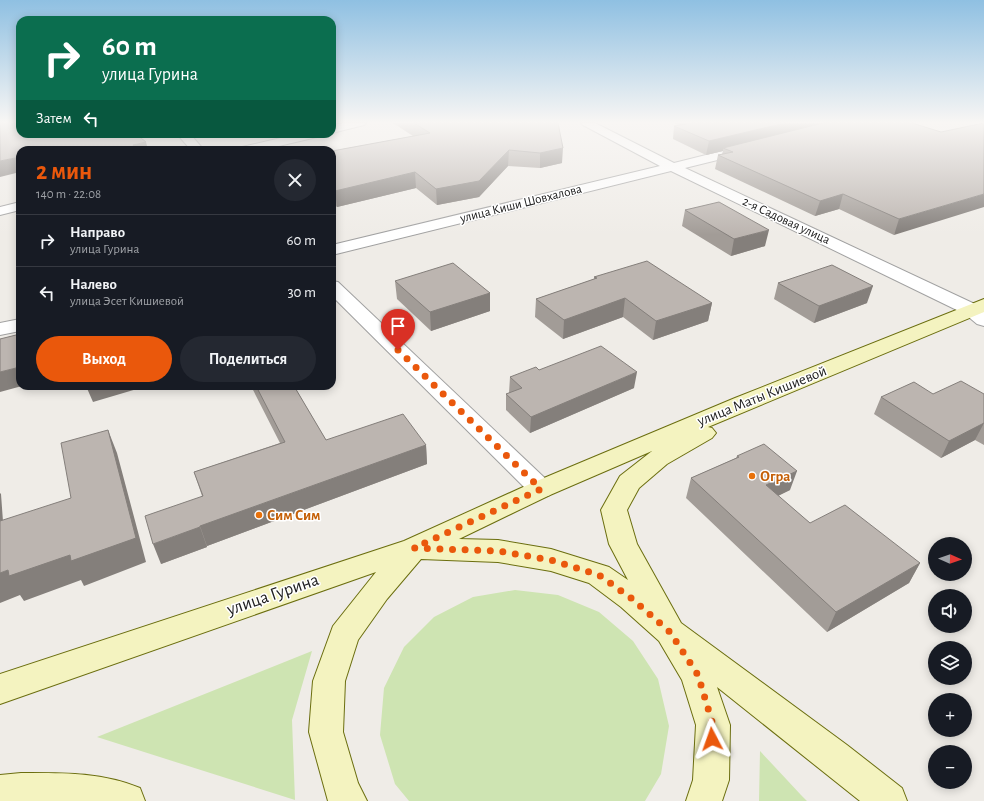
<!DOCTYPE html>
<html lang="ru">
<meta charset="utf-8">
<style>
:root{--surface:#171b24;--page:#242831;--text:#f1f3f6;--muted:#9ea1a6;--line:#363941;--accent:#ea580c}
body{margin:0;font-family:"Alegreya Sans",sans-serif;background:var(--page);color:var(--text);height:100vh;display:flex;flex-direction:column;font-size:15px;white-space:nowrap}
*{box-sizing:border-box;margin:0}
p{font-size:13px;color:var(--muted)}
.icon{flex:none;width:22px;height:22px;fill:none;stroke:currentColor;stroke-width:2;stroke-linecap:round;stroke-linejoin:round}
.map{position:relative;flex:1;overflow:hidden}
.drawer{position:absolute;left:16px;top:146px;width:320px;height:244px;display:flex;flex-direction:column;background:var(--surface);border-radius:12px;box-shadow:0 2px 10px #0003}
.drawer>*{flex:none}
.banner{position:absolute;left:16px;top:16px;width:320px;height:122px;border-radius:12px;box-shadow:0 2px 10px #0003;background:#0b6e4f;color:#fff;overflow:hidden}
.needle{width:26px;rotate:92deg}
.fabs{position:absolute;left:928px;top:537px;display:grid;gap:8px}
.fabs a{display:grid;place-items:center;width:44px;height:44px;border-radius:50%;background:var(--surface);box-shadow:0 2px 10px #0003;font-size:20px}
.pin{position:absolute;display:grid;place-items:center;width:34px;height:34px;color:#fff;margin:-41px -17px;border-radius:50% 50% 50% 0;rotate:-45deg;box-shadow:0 0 4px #0007}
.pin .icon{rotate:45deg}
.me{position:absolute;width:44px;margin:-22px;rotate:356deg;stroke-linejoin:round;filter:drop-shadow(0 0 3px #0008)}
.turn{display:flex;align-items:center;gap:14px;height:84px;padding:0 20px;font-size:18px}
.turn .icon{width:52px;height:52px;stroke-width:2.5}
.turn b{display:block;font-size:28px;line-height:34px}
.then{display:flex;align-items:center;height:38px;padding:0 20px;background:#0003;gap:8px;font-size:15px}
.round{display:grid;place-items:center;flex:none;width:42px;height:42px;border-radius:21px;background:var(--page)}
.head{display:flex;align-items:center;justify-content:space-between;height:68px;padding:0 20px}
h1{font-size:24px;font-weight:700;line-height:30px;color:var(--accent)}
.primary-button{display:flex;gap:8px;margin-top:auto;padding:8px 20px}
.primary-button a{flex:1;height:46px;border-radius:24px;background:var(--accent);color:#fff;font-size:16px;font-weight:700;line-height:46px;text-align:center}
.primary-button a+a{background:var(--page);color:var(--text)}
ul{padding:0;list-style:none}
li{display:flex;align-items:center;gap:12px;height:52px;padding:0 20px;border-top:1px solid var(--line)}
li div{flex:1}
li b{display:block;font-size:15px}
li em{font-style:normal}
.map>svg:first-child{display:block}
.grass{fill:#cee4b2}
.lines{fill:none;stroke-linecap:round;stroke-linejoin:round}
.minor-casing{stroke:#a1a1a1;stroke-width:2}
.tertiary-casing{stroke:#a1a1a1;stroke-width:2}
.secondary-casing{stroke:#6b6e0f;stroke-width:2}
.minor{fill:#fff;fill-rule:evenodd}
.tertiary{fill:#fff;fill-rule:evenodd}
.secondary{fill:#f4f3c0;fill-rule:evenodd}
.wall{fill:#a29c97}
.shaded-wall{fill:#847f7b}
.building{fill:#bcb5b0;stroke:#847f7b}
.route{stroke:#ea580c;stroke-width:7;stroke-dasharray:0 12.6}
.food-dot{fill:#e8710a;stroke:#fff;stroke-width:1.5}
.labels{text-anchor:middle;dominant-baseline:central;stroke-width:3;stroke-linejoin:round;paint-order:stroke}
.far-street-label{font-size:13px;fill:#202020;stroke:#fff}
.street-label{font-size:15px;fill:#202020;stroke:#fff}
.food-label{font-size:15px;font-weight:bold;fill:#c56008;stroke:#fff;text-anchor:start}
.near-street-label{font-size:18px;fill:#202020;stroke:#fff}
</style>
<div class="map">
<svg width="984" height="801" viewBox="0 0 984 801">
<rect width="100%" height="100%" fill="#efece7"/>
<path class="grass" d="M515 590 558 595 599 612 633 641 658 679 669 726 661 774 645 801H409L395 784 380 735 384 688 404 647 434 617 473 597Z
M312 651 292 720 295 800 97 737Z
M760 751 801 795 807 801H759Z"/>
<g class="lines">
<defs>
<path id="minor" d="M346 123H366L364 125 332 133V125Z
M581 123H595L674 163 746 145 750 146 752 149 750 152 685 168 979 306 984 310V326L977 324 965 314 671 171 332 255V245L660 166 583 125Z
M298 134H319L317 137 262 150H240L242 147Z
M20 202V210L0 215V207Z
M20 319V331L0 335V323Z"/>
<path id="tertiary" d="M177 134H190L204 150H191Z
M332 281 338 282 550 483 554 489 550 495 541 498 532 495 332 296Z"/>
<path id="secondary" d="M984 299V312L708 427 712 428 716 433 712 438 667 464 639 488 627 510 637 544 681 623 847 745 902 788 907 801H860L717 687 730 725 729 780 722 801H686L693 780 696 725 682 680 659 641 621 607 589 583 551 571 498 562 421 559 387 599 358 640 345 681 343 732 358 783 367 801H328L309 732 313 681 333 626 376 572 0 704V674L404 541 532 483 735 398ZM652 451 620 476 601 510 609 544 628 580 609 567 551 549 498 540 459 539 550 495Z
M21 773C63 773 101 772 140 788L145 801H0V775Z"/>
</defs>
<use href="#minor" class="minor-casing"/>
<use href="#tertiary" class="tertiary-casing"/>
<use href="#secondary" class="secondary-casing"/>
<use href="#minor" class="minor"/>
<use href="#tertiary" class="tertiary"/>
<use href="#secondary" class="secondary"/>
</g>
<path class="wall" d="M393 123H558L562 163 540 168 508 166 479 197 437 205 416 188 337 207 332 203V151L413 136Z
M673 123H912L941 132 894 235 839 209 815 216 715 169 718 155 722 154 723 151 706 155 673 139 674 126 679 125Z
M685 210 765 246 731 256 682 226Z
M594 277 712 303 708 321 653 340 623 317 563 339 535 317 536 299 594 279Z
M395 281 490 293V311L431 331 397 299Z
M778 283 867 303 814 323 774 299Z
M539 370 634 388 530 433 506 410V394L509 393 510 377Z
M251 386H294L326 440 426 445 427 464 207 546V547L161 564 202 496 194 472 280 443Z
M933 394H984V445L975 440 941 458 874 414 881 397Z
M737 456 790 490 778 496 810 523 920 563 909 583 827 632 686 498 691 478 736 458Z"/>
<path class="shaded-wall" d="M785 123H834L723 148V151L706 155 709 141Z
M146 142 148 150H134L133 145Z
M563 148 562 163 540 168V153Z
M509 150 508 166 479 197 437 205 436 189Z
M20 157V172L0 177V161Z
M415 172 416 188 337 207 335 191Z
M843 194 839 209 815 216 820 201Z
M984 194V207L894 235 899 219Z
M769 230 765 246 731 256 734 239Z
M873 286 867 303 814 323 819 306Z
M490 293V311L431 331 430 312Z
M625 298 623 317 563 339 564 320Z
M712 303 708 321 653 340 656 321Z
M20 367V386H22L0 392V372Z
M637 372 634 388 530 433 531 417Z
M86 386H147L93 402Z
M984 423 975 440 941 458 949 441Z
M108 430 117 453 146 562 84 586 81 580 24 601 20 595 0 603V573L8 570 70 555Z
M426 445 427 464 207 546 200 526Z
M797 471 790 490 759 505 766 485Z
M0 493 1 494 5 549 0 541Z
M200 527 207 547 161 564 153 544Z
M920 563 909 583 827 632 836 612Z"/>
<path class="building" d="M0 123H20V134H136L146 142 133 145 137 150H20V157L0 161Z
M414 123H558L563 148 540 153 509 150 479 181 436 189 415 172 335 191 332 189V151L430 133Z
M692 123H785L709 141 674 126Z
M823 123H912L941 132 984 123V194L899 219 843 194 820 201 718 155 733 152 723 148Z
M719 202 769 230 734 239 685 210Z
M647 261 712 303 656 321 625 298 564 320 536 299 597 278 594 277Z
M453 263 490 293 430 312 395 281Z
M832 265 873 286 819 306 778 283Z
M20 334V367L0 372V339Z
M601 346 637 372 531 417 506 394 522 388 510 377 536 367 539 370Z
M961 381 984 394V423L949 441 881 397 914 382 933 394Z
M256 386H294L326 440 403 414 426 445 200 526V527L153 544 145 516 203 496 194 472 285 442Z
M108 430 136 538 71 561 70 555 9 576 8 570 0 573V521L71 498 61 443Z
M764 444 797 471 766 485 810 523 845 505 920 563 836 612 691 478 739 457 737 456Z"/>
<linearGradient id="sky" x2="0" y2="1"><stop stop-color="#8fc0e2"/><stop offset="0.52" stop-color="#f8f6f4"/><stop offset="1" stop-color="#f8f6f4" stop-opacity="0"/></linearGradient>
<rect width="984" height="235" fill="url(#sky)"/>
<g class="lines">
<path class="route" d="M398 350 541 489 414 548 498 551 551 560 599 575 631 598 670 632 698 675 713 725 712 739"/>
</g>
<g class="food-dot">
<circle cx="752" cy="476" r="4"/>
<circle cx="259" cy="515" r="4"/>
</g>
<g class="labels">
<g class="far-street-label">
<text transform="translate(521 204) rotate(-14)">улица Киши Шовхалова</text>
<text transform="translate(786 221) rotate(25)">2-я Садовая улица</text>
</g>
<g class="street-label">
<text transform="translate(762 396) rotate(-22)">улица Маты Кишиевой</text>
</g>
<g class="food-label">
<text x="760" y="476">Огра</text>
<text x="267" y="515">Сим Сим</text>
</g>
<g class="near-street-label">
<text transform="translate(273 595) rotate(-19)">улица Гурина</text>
</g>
</g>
</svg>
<div class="fabs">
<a><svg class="needle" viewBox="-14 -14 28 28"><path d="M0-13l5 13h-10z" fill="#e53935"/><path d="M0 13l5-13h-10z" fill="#9ea1a6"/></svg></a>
<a><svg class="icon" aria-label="sound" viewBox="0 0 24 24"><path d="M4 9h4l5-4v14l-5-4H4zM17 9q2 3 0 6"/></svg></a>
<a><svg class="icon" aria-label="layers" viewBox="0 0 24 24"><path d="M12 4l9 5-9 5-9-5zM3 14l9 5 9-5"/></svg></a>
<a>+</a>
<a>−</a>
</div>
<div class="pin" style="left:398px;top:350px;background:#d93025"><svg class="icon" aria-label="arrive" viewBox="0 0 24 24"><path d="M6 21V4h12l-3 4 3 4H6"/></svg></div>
<svg class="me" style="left:712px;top:739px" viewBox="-20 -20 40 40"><path d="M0-17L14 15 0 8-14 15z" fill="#ea580c" stroke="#fff" stroke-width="4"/></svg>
<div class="banner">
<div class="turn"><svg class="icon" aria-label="right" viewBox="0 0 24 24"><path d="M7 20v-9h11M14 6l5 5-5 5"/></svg><div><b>60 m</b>улица Гурина</div></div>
<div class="then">Затем<svg class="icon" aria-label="left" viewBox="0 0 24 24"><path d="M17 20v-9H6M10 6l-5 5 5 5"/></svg></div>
</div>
<section class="drawer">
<div class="head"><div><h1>2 мин</h1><p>140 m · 22:08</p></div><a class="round"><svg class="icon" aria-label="close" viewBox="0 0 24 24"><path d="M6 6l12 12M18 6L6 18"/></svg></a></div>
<ul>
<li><svg class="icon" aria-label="right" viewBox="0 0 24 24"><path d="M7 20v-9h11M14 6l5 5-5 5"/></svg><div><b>Направо</b><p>улица Гурина</p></div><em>60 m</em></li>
<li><svg class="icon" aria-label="left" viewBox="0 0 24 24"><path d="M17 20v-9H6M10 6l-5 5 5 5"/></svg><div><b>Налево</b><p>улица Эсет Кишиевой</p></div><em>30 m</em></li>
</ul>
<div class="primary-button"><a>Выход</a><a>Поделиться</a></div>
</section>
</div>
